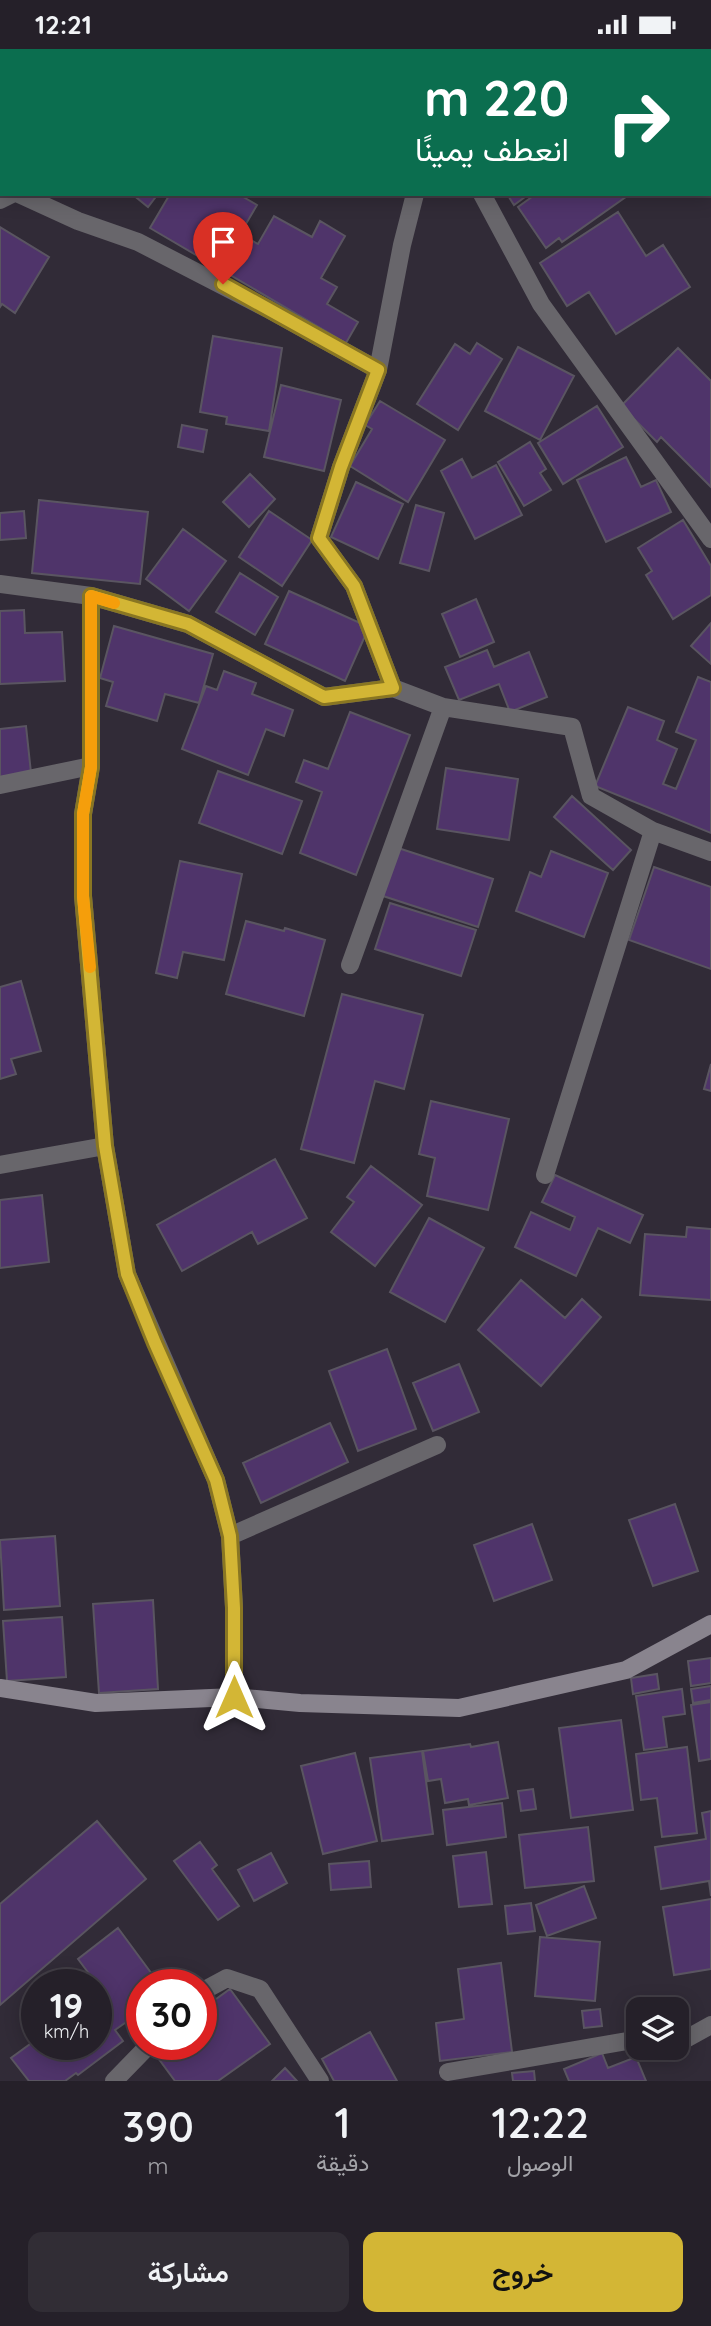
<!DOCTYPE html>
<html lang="ar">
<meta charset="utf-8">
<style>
:root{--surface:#252029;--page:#312d35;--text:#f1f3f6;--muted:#a3a3a8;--line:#423e46;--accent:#d3b635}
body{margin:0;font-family:Quicksand,Vazirmatn,sans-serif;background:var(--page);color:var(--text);direction:rtl;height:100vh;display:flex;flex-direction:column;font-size:26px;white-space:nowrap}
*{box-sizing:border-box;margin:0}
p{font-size:23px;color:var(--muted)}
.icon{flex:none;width:38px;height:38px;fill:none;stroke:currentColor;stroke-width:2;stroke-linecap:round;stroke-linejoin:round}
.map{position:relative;height:2032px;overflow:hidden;direction:ltr}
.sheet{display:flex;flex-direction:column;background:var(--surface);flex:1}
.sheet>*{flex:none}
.banner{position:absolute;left:0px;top:0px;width:712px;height:147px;box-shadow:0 4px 18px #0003,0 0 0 2px var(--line);direction:rtl;background:#0b6e4f;color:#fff;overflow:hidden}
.controls{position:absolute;left:626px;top:1948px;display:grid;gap:14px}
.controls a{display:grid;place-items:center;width:63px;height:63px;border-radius:14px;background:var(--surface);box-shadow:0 4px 18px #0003,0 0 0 2px var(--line);font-size:35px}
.speed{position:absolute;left:21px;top:1920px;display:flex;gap:14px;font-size:35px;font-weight:700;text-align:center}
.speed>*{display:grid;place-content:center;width:91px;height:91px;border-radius:50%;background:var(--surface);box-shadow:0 4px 18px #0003,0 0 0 2px var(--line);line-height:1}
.speed small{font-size:18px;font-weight:400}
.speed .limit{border:10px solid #d22;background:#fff;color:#111}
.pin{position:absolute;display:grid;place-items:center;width:60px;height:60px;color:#fff;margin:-72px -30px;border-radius:50% 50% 50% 0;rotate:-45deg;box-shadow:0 0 7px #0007}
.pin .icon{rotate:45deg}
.me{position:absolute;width:77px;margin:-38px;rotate:0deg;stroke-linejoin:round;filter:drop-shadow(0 0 5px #0008)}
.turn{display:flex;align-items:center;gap:24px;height:147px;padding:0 28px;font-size:32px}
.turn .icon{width:91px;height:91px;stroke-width:2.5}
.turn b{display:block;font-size:49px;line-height:60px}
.eta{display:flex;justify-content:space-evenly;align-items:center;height:119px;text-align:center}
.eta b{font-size:42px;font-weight:600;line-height:49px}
.cta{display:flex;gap:14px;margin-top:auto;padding:14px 28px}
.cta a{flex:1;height:80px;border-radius:14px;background:var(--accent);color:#111;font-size:28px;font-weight:600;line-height:80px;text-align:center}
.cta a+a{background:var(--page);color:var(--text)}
.status{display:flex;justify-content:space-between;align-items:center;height:49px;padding:0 35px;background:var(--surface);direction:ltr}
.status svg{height:19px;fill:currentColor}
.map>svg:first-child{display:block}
.building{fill:#4f346a;stroke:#5a5561;stroke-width:2}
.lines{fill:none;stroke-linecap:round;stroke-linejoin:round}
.street{stroke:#68666b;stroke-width:18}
.secondary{stroke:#89848e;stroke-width:18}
.route-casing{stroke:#897622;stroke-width:18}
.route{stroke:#d3b635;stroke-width:12}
.slow{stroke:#f59e0b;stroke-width:12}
</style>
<div class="status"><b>12:21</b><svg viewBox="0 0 49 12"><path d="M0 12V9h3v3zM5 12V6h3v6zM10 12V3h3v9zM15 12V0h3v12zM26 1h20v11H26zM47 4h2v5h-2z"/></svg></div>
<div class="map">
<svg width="711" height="2032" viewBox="0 0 711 2032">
<rect width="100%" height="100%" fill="#312b37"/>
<path class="building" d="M471 0H547L544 2Z
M132 145H158L148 158Z
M170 145H238L257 156 240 185 258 195 274 167 312 188 320 172 345 187 321 229 337 238 327 255 358 273 346 294 150 179Z
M507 145H529L514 156Z
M536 145H630L562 193 559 189 546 199 518 158Z
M618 163 646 207 663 196 690 238 616 285 589 243 567 257 540 214Z
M0 178 49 208 15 264 2 255 0 258Z
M213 287 282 299 269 382 226 375 227 368 200 363Z
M477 294 502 310 458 381 417 355 455 295 470 305Z
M518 298 574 327 540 391 485 362Z
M678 299 711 332V438L661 388 657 393 621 357Z
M281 336 341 351 324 422 264 408Z
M380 352 445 391 408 453 350 417 372 380 365 376Z
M597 357 623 398 563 435 538 394Z
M182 376 207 381 203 403 178 398Z
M530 393 546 420 540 424 551 441 524 457 498 413Z
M626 408 641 438 656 431 671 463 606 493 577 431Z
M462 410 472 429 496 416 522 466 475 490 441 422Z
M250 425 275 450 249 478 223 453Z
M356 433 403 455 378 510 331 488Z
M39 451 148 463 140 535 32 524Z
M416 456 444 464 429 522 400 514Z
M24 462 26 489 0 491V464Z
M269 462 312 491 282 537 239 508Z
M683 471 711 517V546L673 570 646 526 652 522 638 499Z
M183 480 226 512 189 562 146 530Z
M240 524 278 548 255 586 216 563Z
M289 542 369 578 345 632 265 595Z
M476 550 494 593 460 608 442 565Z
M24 561 25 584 62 583 65 632 0 635V562Z
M711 574V615L691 597Z
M114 577 213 605 199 654 165 645 157 672 106 657 113 633 100 629Z
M487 601 494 618 529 603 547 648 510 663 499 635 459 651 445 618Z
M224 622 256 634 252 645 293 661 284 687 266 680 248 726 182 700 206 637 217 641Z
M698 628 711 633V784L595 737 628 658 664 672 657 691 677 700 663 735 676 740 696 691 676 683Z
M350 663 410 686 356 826 300 804 322 743 296 733 304 711 328 720Z
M26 677 31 724 0 728V680Z
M446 719 518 730 509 791 437 780Z
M218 722 302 752 282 805 199 774Z
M572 747 631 801 613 821 554 768Z
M395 798 493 830 478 878 380 846Z
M551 802 608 824 584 888 516 862 530 823 541 828Z
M180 812 242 825 224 911 183 903 177 929 156 924Z
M654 818 711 838V920L629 891Z
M390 854 476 881 461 927 375 900Z
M246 872 284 882 285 879 325 891 304 967 226 945Z
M21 932 41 1002 11 1010 16 1025 0 1030V938Z
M342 945 423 966 404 1040 375 1032 354 1114 301 1100Z
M711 1015V1042L704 1040Z
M431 1052 509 1070 488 1161 427 1147 435 1109 419 1105Z
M275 1110 307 1169 258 1195 252 1183 182 1222 157 1176Z
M371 1117 422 1156 375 1217 331 1183 354 1153 347 1148Z
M555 1126 643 1166 630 1194 598 1179 576 1227 515 1198 531 1163 570 1181 575 1168 542 1153Z
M42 1146 49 1213 0 1219V1151Z
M429 1169 484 1199 445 1273 390 1243Z
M687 1178 711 1180V1251L640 1246 645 1185 686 1188Z
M521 1231 565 1269 582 1250 601 1268 541 1337 478 1281Z
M387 1300 416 1380 358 1402 329 1322Z
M459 1315 479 1363 433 1382 413 1334Z
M330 1374 348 1413 261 1454 243 1414Z
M675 1455 698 1522 653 1537 629 1471Z
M532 1475 552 1531 494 1552 474 1496Z
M55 1487 60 1557 4 1561 0 1491Z
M153 1551 158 1640 99 1644 93 1555Z
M62 1568 66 1628 7 1632 3 1572Z
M711 1609V1634L691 1637 688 1612Z
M657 1625 659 1640 633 1645 631 1629Z
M711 1637V1651L693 1654 691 1640Z
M682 1640 685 1665 663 1668 667 1698 644 1701 636 1647Z
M711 1653V1710L699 1712 691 1656Z
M621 1671 633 1761 571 1769 559 1679Z
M498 1693 508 1749 469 1756 468 1750 445 1754 441 1730 428 1732 423 1702 470 1695 471 1698Z
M687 1698 697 1784 662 1788 657 1749 641 1751 636 1705Z
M422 1702 433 1785 382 1792 370 1709Z
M355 1704 377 1792 323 1805 301 1717Z
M533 1740 536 1760 521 1762 518 1742Z
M502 1754 506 1788 447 1796 443 1761Z
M711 1762V1847L709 1832 661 1840 655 1798 706 1790 702 1764Z
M97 1772 146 1830 0 1956V1855Z
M588 1778 594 1832 525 1839 519 1786Z
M200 1793 217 1816 212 1820 239 1857 218 1871 174 1812Z
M486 1803 492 1855 459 1858 453 1807Z
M271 1804 287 1834 254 1852 238 1821Z
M369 1812 371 1838 331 1841 329 1815Z
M584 1837 596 1869 547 1887 536 1856Z
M711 1850V1920L674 1926 663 1858Z
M531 1854 535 1882 508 1885 505 1857Z
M118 1879 160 1936H142V1962L115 1981 123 1992 78 2026 76 2024 65 2032H29L11 2009 37 1990V1995H96V1936H86L93 1930 78 1910Z
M540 1888 600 1893 595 1952 535 1947Z
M501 1914 512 2003 440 2012 436 1974 464 1970 458 1920Z
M230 1940 270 1995 218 2032H175L150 1998 155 1995H201V1961Z
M600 1960 602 1977 584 1979 582 1962Z
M370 1983 397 2032H334L322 2010Z
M602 2004 608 2019 636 2008 646 2032H569L564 2020Z
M285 2019 297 2032H272Z
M534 2022 535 2032H513L512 2024Z"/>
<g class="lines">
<path class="street" d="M670 0 672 2
M449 2V0
M710 42H711
M0 116 2 119
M19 145 78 172 138 193 268 260 378 321
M482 145 541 255 711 490
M0 151 12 145
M0 535 91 547 188 575 324 648 393 639 443 658 572 678 591 747 653 782 711 803
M91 547V717L83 765V847L105 1097 127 1225 216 1431 230 1487 234 1558V1648
M393 639 354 537 319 489 341 418 378 321 402 196 415 145
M0 736 91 717
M350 916 443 658
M0 1116 105 1097
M545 1126 653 782
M230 1487 437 1396
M201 1943 227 1929 260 1940 320 2032
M677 1992 684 1991 711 1976
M448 2023 639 1990
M114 2032 150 1995"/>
<path class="secondary" d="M0 1639 96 1654 234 1648 300 1654 459 1659 626 1621 711 1575"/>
</g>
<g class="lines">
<defs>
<path id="route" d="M223 235 378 321 341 418 319 489 354 537 393 639 324 648 188 575 91 547V718L83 765V847L105 1097 127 1225 155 1294 216 1431 230 1487 234 1559V1648"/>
</defs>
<use href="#route" class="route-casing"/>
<use href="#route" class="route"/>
<path class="slow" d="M90 918 83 847V765L91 718V547L114 554"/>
</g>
</svg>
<div class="controls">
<a><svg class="icon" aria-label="layers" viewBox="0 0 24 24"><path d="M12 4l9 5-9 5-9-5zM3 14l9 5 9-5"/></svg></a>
</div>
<div class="speed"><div>19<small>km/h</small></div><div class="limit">30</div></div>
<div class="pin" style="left:223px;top:235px;background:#d93025"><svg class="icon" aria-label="arrive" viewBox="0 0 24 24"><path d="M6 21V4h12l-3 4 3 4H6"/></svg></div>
<svg class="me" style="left:234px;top:1648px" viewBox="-20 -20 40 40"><path d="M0-17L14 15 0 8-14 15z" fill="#d3b635" stroke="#fff" stroke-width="4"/></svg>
<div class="banner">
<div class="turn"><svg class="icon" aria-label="right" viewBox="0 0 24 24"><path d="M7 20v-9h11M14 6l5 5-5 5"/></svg><div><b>220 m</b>انعطف يمينًا</div></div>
</div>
</div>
<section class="sheet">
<div class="eta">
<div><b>12:22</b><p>الوصول</p></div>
<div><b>1</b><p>دقيقة</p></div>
<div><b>390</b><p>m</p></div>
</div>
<div class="cta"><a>خروج</a><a>مشاركة</a></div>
</section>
